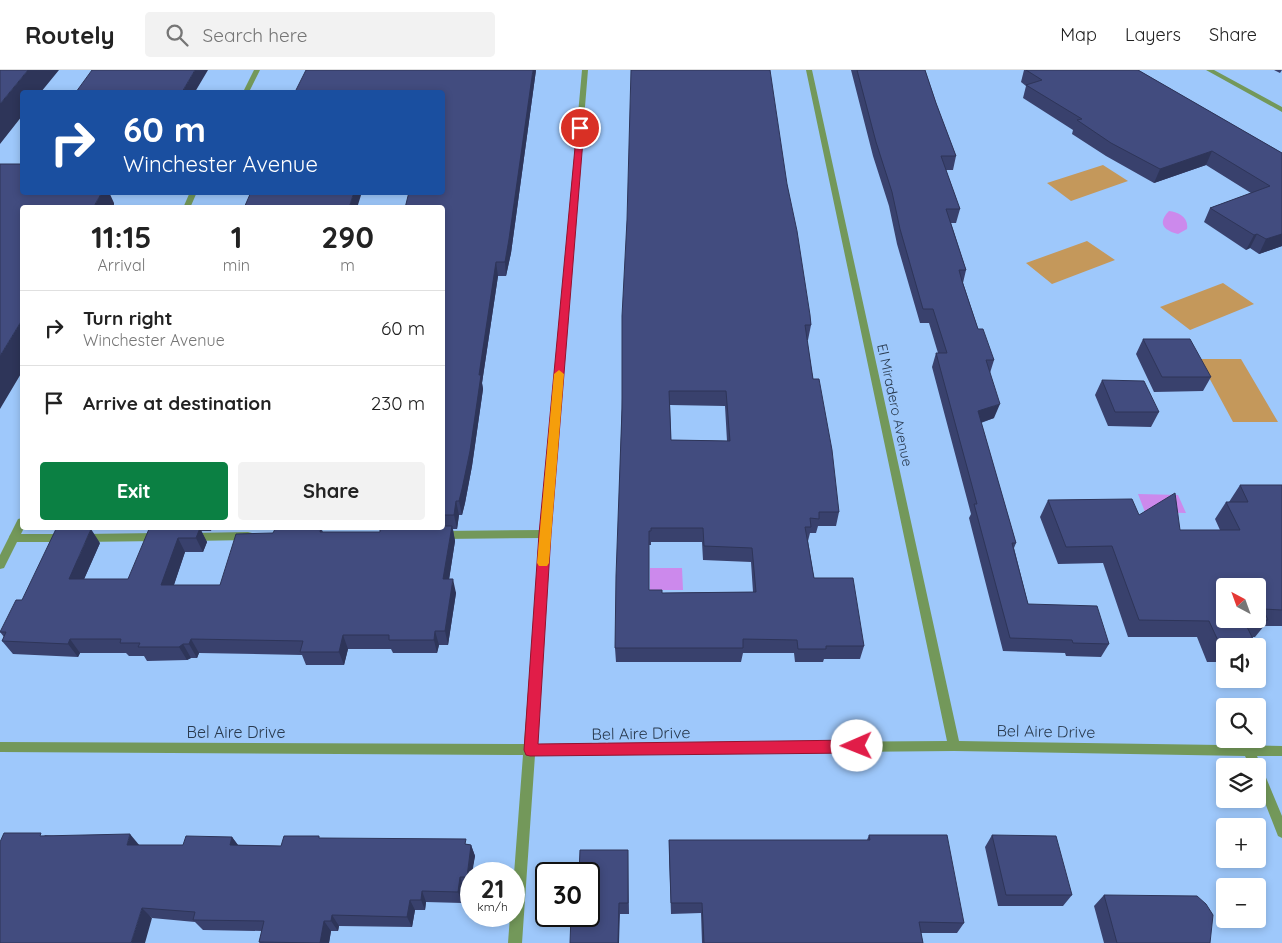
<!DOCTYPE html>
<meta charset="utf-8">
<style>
:root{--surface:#fff;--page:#f2f2f2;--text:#222;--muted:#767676;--line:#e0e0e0;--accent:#0b8043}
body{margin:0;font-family:Quicksand,sans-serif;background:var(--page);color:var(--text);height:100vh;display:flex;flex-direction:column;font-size:19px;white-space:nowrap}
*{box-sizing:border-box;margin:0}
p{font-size:16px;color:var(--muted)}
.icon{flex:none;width:28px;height:28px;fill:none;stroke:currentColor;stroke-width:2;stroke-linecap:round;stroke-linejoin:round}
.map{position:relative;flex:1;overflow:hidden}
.sheet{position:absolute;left:20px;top:135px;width:425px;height:325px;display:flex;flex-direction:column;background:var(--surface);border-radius:5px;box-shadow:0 2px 8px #0003}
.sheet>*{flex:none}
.top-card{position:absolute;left:20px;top:20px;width:425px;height:105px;border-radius:5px;box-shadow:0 2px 8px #0003;background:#1a4fa0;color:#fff;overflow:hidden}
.needle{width:32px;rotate:319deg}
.buttons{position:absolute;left:1216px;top:508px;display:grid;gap:10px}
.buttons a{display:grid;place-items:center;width:50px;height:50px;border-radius:5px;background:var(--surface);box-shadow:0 2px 8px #0003;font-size:25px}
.speed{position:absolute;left:460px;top:792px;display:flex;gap:10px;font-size:25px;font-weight:700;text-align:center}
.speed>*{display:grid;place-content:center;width:65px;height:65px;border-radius:50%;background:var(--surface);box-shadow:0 2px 8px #0003;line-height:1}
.speed small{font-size:12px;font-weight:400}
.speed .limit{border:2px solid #111;border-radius:8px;background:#fff;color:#111}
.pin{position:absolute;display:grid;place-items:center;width:42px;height:42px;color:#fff;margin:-21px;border:2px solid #fff;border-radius:50%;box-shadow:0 1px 5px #0007}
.me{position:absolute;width:55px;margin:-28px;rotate:269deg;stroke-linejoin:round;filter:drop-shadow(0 0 4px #0008)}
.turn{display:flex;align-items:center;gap:18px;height:105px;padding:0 20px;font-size:22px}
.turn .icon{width:65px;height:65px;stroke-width:2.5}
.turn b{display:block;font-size:35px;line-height:42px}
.eta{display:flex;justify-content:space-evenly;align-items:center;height:85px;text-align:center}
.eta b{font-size:30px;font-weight:700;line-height:35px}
.primary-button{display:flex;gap:10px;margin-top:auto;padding:10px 20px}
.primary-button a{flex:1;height:58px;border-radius:5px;background:var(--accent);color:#fff;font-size:20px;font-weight:700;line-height:58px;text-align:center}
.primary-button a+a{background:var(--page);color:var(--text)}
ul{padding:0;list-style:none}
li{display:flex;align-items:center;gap:15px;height:75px;padding:0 20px;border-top:1px solid var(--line)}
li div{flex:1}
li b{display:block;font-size:19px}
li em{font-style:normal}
header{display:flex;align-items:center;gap:30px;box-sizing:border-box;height:70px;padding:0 25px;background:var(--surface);border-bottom:1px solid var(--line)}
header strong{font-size:24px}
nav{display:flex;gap:28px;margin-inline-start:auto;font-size:18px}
.search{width:350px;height:45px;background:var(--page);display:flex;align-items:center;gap:12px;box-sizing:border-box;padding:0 18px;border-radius:5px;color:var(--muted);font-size:19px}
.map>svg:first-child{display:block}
.green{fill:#c4985b}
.water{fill:#cc89ec}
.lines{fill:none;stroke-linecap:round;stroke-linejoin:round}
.lane{fill:#73985a;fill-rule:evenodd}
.street{fill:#73985a;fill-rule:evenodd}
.wall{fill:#39416d;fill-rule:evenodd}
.shaded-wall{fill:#2e3559}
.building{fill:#424c7f;stroke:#2e3559;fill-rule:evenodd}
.route{fill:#e11d48;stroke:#92132f}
.slow{fill:#f59e0b}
.labels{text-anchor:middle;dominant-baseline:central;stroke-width:5;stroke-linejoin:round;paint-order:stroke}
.street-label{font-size:14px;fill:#293a4f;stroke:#9ec8fb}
.near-street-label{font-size:16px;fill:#293a4f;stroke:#9ec8fb}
</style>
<header>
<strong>Routely</strong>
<div class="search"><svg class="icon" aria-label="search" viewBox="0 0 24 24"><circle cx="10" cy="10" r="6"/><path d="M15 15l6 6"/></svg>Search here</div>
<nav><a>Map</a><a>Layers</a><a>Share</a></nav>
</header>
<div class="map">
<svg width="1282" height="873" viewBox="0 0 1282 873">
<rect width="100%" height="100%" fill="#9ec8fb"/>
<path class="green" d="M1103 95 1128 111 1071 131 1047 113Z
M1087 171 1115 190 1052 214 1026 193Z
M1223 213 1254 234 1190 260 1160 237Z
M1199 289H1241L1278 352H1233Z"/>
<path class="water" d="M1169 141C1179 142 1189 148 1187 159L1178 164C1162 160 1158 152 1169 141Z
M1138 424 1178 425 1186 443 1145 442Z
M650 498H682L683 520H650Z"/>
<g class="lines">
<path class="lane" d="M545 460 549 461 550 464 549 467 545 468 442 469 438 468 437 465 438 462 442 461Z
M248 462 252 463 253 466 252 469 248 470 192 471 188 470 187 467 188 464 192 463Z
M158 463 162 464 163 467 162 470 158 471 82 472 78 471 77 468 78 465 82 464Z
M14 464H65L69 465 70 468 69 471 65 472H14L10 471 9 468 10 465Z"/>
<path class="street" d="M254 0H260L249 22H243Z
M582 0H588L550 464 536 674 947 671 806 0H812L959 671 1282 676V686H1257L1282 746V768L1278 766 1258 715V696H1250L1245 686 954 681 535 685 522 873H508L510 846H514V804L523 685 0 682V672L524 674 540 464Z
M1206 0H1214L1282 37V42Z
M190 122H197L190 138H183Z
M22 448V458H24L4 498 0 499V485L18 449Z"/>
</g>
<path class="wall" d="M536 0 511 183 506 206H498L482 313 483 319 472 396 465 433 462 445H459L457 459H453L455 471 449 509 456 523 448 575H439L437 583H393L391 579H348L344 595H306L302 585 199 583 197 588H191L187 590 147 591 144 586H129L126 583H80L78 587 13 584 2 571 4 567 0 562 22 530 100 473 84 509H128L160 459 159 458H212L211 461H201L207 472 203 482H185L174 515H220L273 463 282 459V458H330L329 460H322L323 462H380L442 458V138Z
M851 0H925L936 33 956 86 953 100H946L960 139 956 153H951L966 200 963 213 978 259 994 290 990 303 994 348 981 353 1016 473 1014 478 1028 534 1109 574 1101 587 1066 586 1065 583 1003 581 969 448 971 444 932 297 936 283H938L929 253H920L897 174 889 136 873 86Z
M1024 0H1138L1282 83V176L1259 184 1250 178 1246 180 1204 152 1210 138 1251 123 1206 95 1154 113 1106 86 1072 64 1073 60 1023 28 1026 16 1021 12Z
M1274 0H1282L1280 3Z
M787 114 811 255 808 270H807L813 309 839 442 836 456H818L816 463H810L808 471 814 508 864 576 860 589H824L823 592H795L794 583H743L741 592H616L615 578 627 150ZM670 335 725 336 727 371 671 370ZM651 472H702L703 490 751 492 753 522 662 523 649 520V475H651Z
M1143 269 1211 307 1203 321 1154 322 1136 284Z
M1102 310 1159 342 1151 357 1108 356 1095 325Z
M1240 415H1282V556H1264L1255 567H1252L1256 575 1255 576H1225V592H1207L1197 567H1128L1103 493 1058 494 1040 447 1048 430 1139 445 1180 460H1220L1215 449 1226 432H1229Z
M44 765 140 775H183L232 767 238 775 281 776 320 768 467 774 471 775 475 786 471 804 470 818H464L462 833 426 832 425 840H415L412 857 339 856 338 861H331L329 873H260L259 872 262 861 203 860 195 852 152 848Z
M869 765 964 853 957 863H921L923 873H702L701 843 671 844 669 782V770H867Z
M992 765 1072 825 1063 836H998L985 777Z
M628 780 629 844H620L619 873H570Z
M1104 825 1210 873H1104L1094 836Z"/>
<path class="shaded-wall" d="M28 0H59L41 22H22V46L0 74V34Z
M195 0H208L195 22H182Z
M533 0H536L511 183 506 206 505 192Z
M1212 81 1206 95 1154 113 1160 99Z
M102 122H109L114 133V138H93Z
M354 122H362L357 138H349Z
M1257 164 1250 178 1246 180 1254 165Z
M1282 164V176L1259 184 1266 169Z
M496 192 498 206 482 313 483 319 472 396 465 433 462 445 459 431Z
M22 250V302L0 339V286Z
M1000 334 994 348 973 355 978 341Z
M456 431 459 445 457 459 454 445Z
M452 456 455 471 447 523 443 509Z
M200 458 207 472 203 482 196 468Z
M91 459 100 473 78 523 69 509Z
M178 468 185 482 169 529 161 515Z
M453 509 456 523 448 575 445 561Z
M435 561 439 575 437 583 434 570Z
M343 565 348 579 344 595 339 582Z
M70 569 80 583 78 587 68 574Z
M191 569 199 583 197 588 189 574Z
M183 574 191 588 187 590 179 577Z
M130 764 140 776 127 775Z
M232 767 240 778 230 775Z
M471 775 475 786 472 804H471L470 818 467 807Z
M460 807 464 818 462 833 458 822Z
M422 821 426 832 425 840 421 830Z
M410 830 415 840 412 857 407 847Z
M619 833V873H618Z
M142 838 152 848 145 873H131Z
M332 845 339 856 338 861 331 851Z
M324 851 331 861 329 873H320Z"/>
<path class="building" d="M0 0H28L0 34Z
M92 0H195L182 22H76Z
M306 0H533L509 169 505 192H496L479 305H481L470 381 462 419 459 431H456L454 445H442V138H405L409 122H442V22H295Z
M631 0H770L787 114 797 161 810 245 811 255H805L813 309H819L832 380 839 442H819V449L810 448 811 457H805L814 508H853L864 576H826V579H798L797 570 743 569V578H615L616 506 622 339V246L627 150ZM669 321H726L730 371 671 370ZM651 458H703L704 476 752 478 756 522 662 523V520H649V461H651Z
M857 0H925L936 33 956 86H941L960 139H946L966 200H959L962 211 978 259H983L994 290H986L1000 334 978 341 1016 473H1012L1028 534 1097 536 1109 574 1073 573 1072 570 1010 568 974 434H977L936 283H947L933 239H923L900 159 892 122 876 72Z
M1026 0H1138L1282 83V164L1266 169 1257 164 1254 165 1210 138 1270 116 1212 81 1160 99 1111 73 1077 50 1082 49 1026 15 1042 10Z
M0 94H22V122H102L93 138H22V250L0 286Z
M251 122H354L349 138H244Z
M1143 269H1190L1211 307H1162Z
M1102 310 1144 311 1159 342H1115Z
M1240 415H1282V540L1263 539 1268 550 1244 551 1256 575H1220L1209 551 1139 550 1112 476 1066 477 1048 430 1132 429 1139 445 1175 423 1180 460H1240L1226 432H1248ZM1225 516H1258V549H1225Z
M442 456H452L443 509H453L445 561H435L434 570H389V565H343L339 582H300L303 571 191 569 189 574H183L179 577H138L140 573H120L121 569H70L68 574 2 571 6 562H0L16 530H22L56 459H91L69 509H128L149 459 200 458 196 468H178L161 515H220L236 464 273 463 275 459H282V458H321L320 462H380V458H442Z
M4 763H41L40 766 130 764 127 775H183L186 766 232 767 230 775 281 776 284 766H319V768L466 769 465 774 471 775 467 807H460L458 822 422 821 421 830H410L407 847 332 845 331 851H324L320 873 259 872 264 851 193 850 195 842 142 838 131 873H0V772Z
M869 765H947L964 853 919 852 923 873H704L702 833H671L669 770H870Z
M992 765 1056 766 1072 825H1006Z
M580 780H628V833H619L618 873H570L571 846H589V804H579Z
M1104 825 1197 826 1206 834 1213 845 1210 873H1117Z"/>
<path class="route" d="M577 56 584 58 551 464 538 674 857 670 862 672 864 676 862 681 857 683 530 686 526 685 524 680 539 464Z"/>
<path class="slow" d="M559 300 564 304 549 493 547 496H539L537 493 554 304Z"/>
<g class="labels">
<g class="street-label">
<text transform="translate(895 335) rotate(78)">El Miradero Avenue</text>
</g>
<g class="near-street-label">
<text transform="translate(1046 661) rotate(1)">Bel Aire Drive</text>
<text x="236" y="662">Bel Aire Drive</text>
<text transform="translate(641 663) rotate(-1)">Bel Aire Drive</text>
</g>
</g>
</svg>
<div class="buttons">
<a><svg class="needle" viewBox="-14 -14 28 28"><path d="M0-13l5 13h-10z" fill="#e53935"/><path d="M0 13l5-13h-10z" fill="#767676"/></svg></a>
<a><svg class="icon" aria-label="sound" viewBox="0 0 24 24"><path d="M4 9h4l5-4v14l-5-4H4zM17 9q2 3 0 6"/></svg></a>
<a><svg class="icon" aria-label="search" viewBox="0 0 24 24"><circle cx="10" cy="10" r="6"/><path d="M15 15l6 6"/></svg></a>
<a><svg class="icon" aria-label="layers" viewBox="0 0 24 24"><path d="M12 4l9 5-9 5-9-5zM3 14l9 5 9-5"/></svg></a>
<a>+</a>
<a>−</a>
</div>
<div class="speed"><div>21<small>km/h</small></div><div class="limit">30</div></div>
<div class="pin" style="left:580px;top:58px;background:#d93025"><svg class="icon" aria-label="arrive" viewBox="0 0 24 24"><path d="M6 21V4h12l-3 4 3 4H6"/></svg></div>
<svg class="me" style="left:857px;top:676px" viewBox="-20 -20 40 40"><circle r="19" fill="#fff"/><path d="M0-13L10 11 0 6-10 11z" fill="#e11d48"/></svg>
<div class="top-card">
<div class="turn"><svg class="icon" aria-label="right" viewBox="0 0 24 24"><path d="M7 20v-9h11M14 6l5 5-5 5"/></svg><div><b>60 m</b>Winchester Avenue</div></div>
</div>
<section class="sheet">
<div class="eta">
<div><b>11:15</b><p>Arrival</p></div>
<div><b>1</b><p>min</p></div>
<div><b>290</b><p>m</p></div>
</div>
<ul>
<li><svg class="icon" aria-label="right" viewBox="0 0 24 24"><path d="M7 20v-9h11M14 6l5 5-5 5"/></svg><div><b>Turn right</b><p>Winchester Avenue</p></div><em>60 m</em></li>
<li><svg class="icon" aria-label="arrive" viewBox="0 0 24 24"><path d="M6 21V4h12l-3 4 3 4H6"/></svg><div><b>Arrive at destination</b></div><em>230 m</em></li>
</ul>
<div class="primary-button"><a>Exit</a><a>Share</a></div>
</section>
</div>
